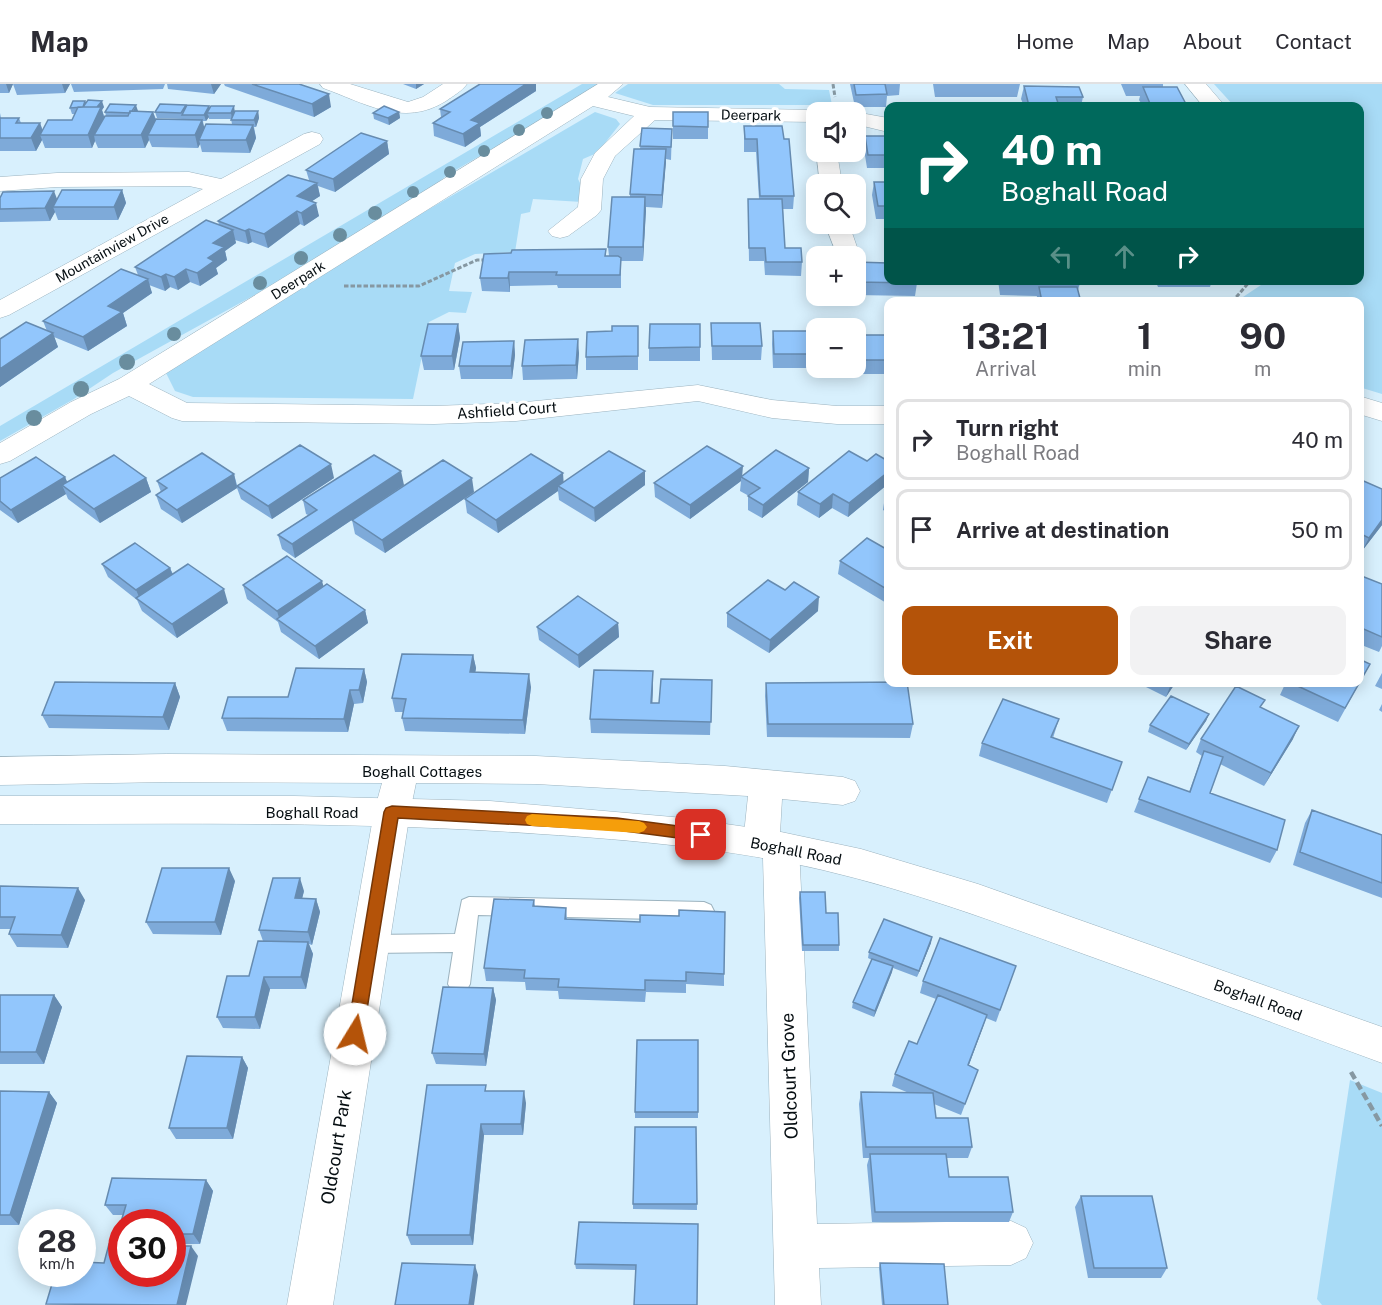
<!DOCTYPE html>
<meta charset="utf-8">
<style>
:root{--surface:#fff;--page:#f2f2f3;--text:#2b2b33;--muted:#7c7c81;--line:#e1e1e2;--accent:#b45309}
body{margin:0;font-family:"Public Sans",sans-serif;background:var(--page);color:var(--text);height:100vh;display:flex;flex-direction:column;font-size:22px;white-space:nowrap}
*{box-sizing:border-box;margin:0}
p{font-size:20px;color:var(--muted)}
.icon{flex:none;width:33px;height:33px;fill:none;stroke:currentColor;stroke-width:2;stroke-linecap:round;stroke-linejoin:round}
.map{position:relative;flex:1;overflow:hidden}
.panel{position:absolute;left:884px;top:213px;width:480px;height:390px;display:flex;flex-direction:column;background:var(--surface);border-radius:12px;box-shadow:0 3px 15px #0003}
.panel>*{flex:none}
.guide{position:absolute;left:884px;top:18px;width:480px;height:183px;border-radius:12px;box-shadow:0 3px 15px #0003;background:#00695c;color:#fff;overflow:hidden}
.tools{position:absolute;left:806px;top:18px;display:grid;gap:12px}
.tools a{display:grid;place-items:center;width:60px;height:60px;border-radius:12px;background:var(--surface);box-shadow:0 3px 15px #0003;font-size:30px}
.speed{position:absolute;left:18px;top:1125px;display:flex;gap:12px;font-size:30px;font-weight:700;text-align:center}
.speed>*{display:grid;place-content:center;width:78px;height:78px;border-radius:50%;background:var(--surface);box-shadow:0 3px 15px #0003;line-height:1}
.speed small{font-size:15px;font-weight:400}
.speed .limit{border:9px solid #d22;background:#fff;color:#111}
.pin{position:absolute;display:grid;place-items:center;width:51px;height:51px;color:#fff;margin:-26px;border-radius:12px;box-shadow:0 3px 9px #0006}
.me{position:absolute;width:66px;margin:-33px;rotate:9deg;stroke-linejoin:round;filter:drop-shadow(0 0 4px #0008)}
.turn{display:flex;align-items:center;gap:21px;height:126px;padding:0 18px;font-size:27px}
.turn .icon{width:78px;height:78px;stroke-width:2.5}
.turn b{display:block;font-size:42px;line-height:51px}
.lanes{display:flex;align-items:center;height:57px;padding:0 18px;background:#0003;justify-content:center;gap:30px;direction:ltr}
.lanes .off{opacity:.35}
.eta{display:flex;justify-content:space-evenly;align-items:center;height:102px;text-align:center}
.eta b{font-size:36px;font-weight:700;line-height:42px}
.action{display:flex;gap:12px;margin-top:auto;padding:12px 18px}
.action a{flex:1;height:69px;border-radius:12px;background:var(--accent);color:#fff;font-size:24px;font-weight:700;line-height:69px;text-align:center}
.action a+a{background:var(--page);color:var(--text)}
ul{padding:0;list-style:none}
li{display:flex;align-items:center;gap:18px;height:81px;margin:0 12px 9px;padding:0 6px;border:3px solid var(--line);border-radius:12px}
li div{flex:1}
li b{display:block;font-size:22px}
li em{font-style:normal}
header{display:flex;align-items:center;gap:36px;box-sizing:border-box;height:84px;padding:0 30px;background:var(--surface);border-bottom:2px solid var(--line)}
header strong{font-size:28px}
nav{display:flex;gap:33px;margin-inline-start:auto;font-size:21px}
.map>svg:first-child{display:block}
.green{fill:#a8dbf6}
.lines{fill:none;stroke-linecap:round;stroke-linejoin:round}
.service-casing{stroke:#9cb3bf;stroke-width:2}
.minor-casing{stroke:#9cb3bf;stroke-width:1}
.tertiary-casing{stroke:#9cb3bf;stroke-width:1}
.path-far1{stroke:#8698a2;stroke-width:3;stroke-dasharray:4.5 2;stroke-linecap:butt}
.path{stroke:#8698a2;stroke-width:4.5;stroke-dasharray:8 4;stroke-linecap:butt}
.service{fill:#fff;fill-rule:evenodd}
.minor{fill:#fff;fill-rule:evenodd}
.tertiary{fill:#fff;fill-rule:evenodd}
.tree{fill:#698d9e}
.wall{fill:#7eaad9;fill-rule:evenodd}
.shaded-wall{fill:#668bb0}
.building{fill:#92c6fc;stroke:#668bb0;stroke-width:1.5}
.route{fill:#b45309;stroke:#753606;stroke-width:1.5}
.slow{fill:#f59e0b}
.labels{text-anchor:middle;dominant-baseline:central;stroke-width:6;stroke-linejoin:round;paint-order:stroke}
.far-street-label{font-size:14px;fill:#060e12;stroke:#fff}
.street-label{font-size:15px;fill:#060e12;stroke:#fff}
.near-street-label{font-size:18px;fill:#060e12;stroke:#fff}
</style>
<header>
<strong>Map</strong>
<nav><a>Home</a><a>Map</a><a>About</a><a>Contact</a></nav>
</header>
<div class="map">
<svg width="1382" height="1221" viewBox="0 0 1382 1221">
<rect width="100%" height="100%" fill="#d8f0fd"/>
<path class="green" d="M582 0H598L556 28 447 91 402 130 113 289 74 315 0 357V342Z
M628 0H779L785 5 829 6 832 21H653L615 9Z
M1214 0H1382V310L1359 303V218L1237 217 1267 197 1359 196V22H1234Z
M595 28 616 35 620 40 597 69 583 75 578 95 584 107 582 118 533 115 530 128 521 130 515 168 475 170 455 179 449 207 472 208 466 229 449 228 429 238 413 315 193 313 175 307 165 287 419 131Z
M1350 996 1382 1009V1221H1322L1317 1215Z"/>
<g class="lines">
<defs>
<path id="service" d="M469 813 704 818 711 821 714 827 711 833 704 836 478 831 470 900 466 907 459 909 452 907 448 900 453 868 370 869 363 866 360 860 363 854 370 851 455 850 462 816Z"/>
<path id="minor" d="M320 0H350L408 18 423 13 443 0H467C462 7 453 12 446 17 403 44 365 19 323 4Z
M598 0H623L608 13 650 23 816 26 824 28H816V38L655 36 615 72 603 95 601 126 597 131 568 152 560 154 552 152 548 147 578 123 581 95 595 69 634 32 593 22 149 300 187 319 434 322 516 319 698 301 772 316 837 322H888V340H837L772 334 698 317 516 337 434 340 182 337 172 334 129 312 91 330 10 377 0 380V359L71 318 119 295Z
M1185 0H1206L1225 22H1203Z
M851 28H855L888 34V48L855 40V28Z
M312 48 320 50 323 55 320 60 9 231 0 234V216L203 105 189 102 57 103 0 107V93L57 89 189 88 221 95 304 50Z
M816 66 837 68 842 100H820Z
M825 140H849L858 166 855 171H837Z
M1359 312 1382 319V337L1359 330Z
M167 670 536 672 725 682 843 693 855 697 860 707 855 717 843 721 782 715 780 749 794 753 799 763 817 1140 1011 1137 1026 1144 1033 1159 1026 1174 1011 1181 819 1184 821 1221H775L763 774 748 770 743 760 748 712 536 700 416 699 410 728 333 1221H287L374 728 382 699 167 698 0 701V673Z"/>
<path id="tertiary" d="M0 712H294L490 717 684 734 781 748 861 765 978 800 1382 943V979C1282 942 1182 905 1081 869 996 838 912 807 823 786 731 765 635 756 541 750 361 737 180 740 0 740Z"/>
</defs>
<use href="#service" class="service-casing"/>
<use href="#minor" class="minor-casing"/>
<use href="#tertiary" class="tertiary-casing"/>
<path class="path-far1" d="M833 0 835 13
M344 202H419L477 176H487
M1232 218 1251 196"/>
<path class="path" d="M1351 988 1382 1042"/>
<use href="#service" class="service"/>
<use href="#minor" class="minor"/>
<use href="#tertiary" class="tertiary"/>
</g>
<g class="tree">
<circle cx="547" cy="29" r="6"/>
<circle cx="519" cy="46" r="6"/>
<circle cx="484" cy="67" r="6"/>
<circle cx="450" cy="88" r="6"/>
<circle cx="413" cy="108" r="6"/>
<circle cx="375" cy="129" r="7"/>
<circle cx="340" cy="151" r="7"/>
<circle cx="301" cy="174" r="7"/>
<circle cx="260" cy="199" r="7"/>
<circle cx="174" cy="250" r="7"/>
<circle cx="127" cy="278" r="8"/>
<circle cx="81" cy="305" r="8"/>
<circle cx="34" cy="334" r="8"/>
</g>
<path class="wall" d="M0 0H70L65 9 17 11 13 0 9 9H0Z
M71 0H165L163 5 74 8Z
M167 0H221L214 10 168 5Z
M224 0H299L331 23 314 33 225 2Z
M403 0H424L416 5Z
M480 0H536V7L480 43 481 52 465 63 434 52 433 39 441 33 440 25Z
M850 0H900L899 11 887 12 886 23H855Z
M933 0H1020L1017 13H935Z
M1121 0H1163V3L1187 22H1143L1139 16 1140 12H1126Z
M1024 2 1083 13 1081 22H1024L1021 15Z
M85 17 86 19 104 23 102 26 104 32H106L105 28H153L156 35 183 36V35L157 34 155 28 186 21V23L209 22 210 24 235 27H258L259 34 256 43H254L256 54 250 69 202 68 200 60 198 64 152 63 149 56 145 64H98L95 57 92 64H45L42 56 36 67H0V29L1 34H19L21 39H40L43 47 72 36 75 30H72L70 24ZM209 33V35H231L232 40 204 44 203 37H206Z
M399 28 400 34 389 41 374 35 373 29Z
M673 28H708V55H673Z
M744 42 784 55 794 112 793 125H783L785 164 802 178 801 192 765 191 764 177H749L748 115H759L756 68H744Z
M642 44 672 45 671 76 666 75 662 124 646 123 643 177H621V204H558L557 201 510 202V208L482 207 480 194 511 169 606 165V172H609L608 163 630 113V110L640 65Z
M865 52H888V84H867L864 65Z
M387 57 389 70 335 108 318 102 320 112 312 117 319 132 304 142 300 140 268 164 252 158 248 160 235 156 236 159 225 167 227 176 216 184 218 190 200 202 190 198 178 206 170 203 165 207 149 201 152 209 123 229 127 242 88 267 54 253 58 263 0 303V255L47 247 43 237 138 191 135 183 219 141 218 137 309 96 306 86Z
M874 98H888V135H876L872 111Z
M122 106 126 119 118 136H58L55 128 50 137 0 138V114L57 115Z
M855 178 917 199 915 212 855 211Z
M998 196H1079L1080 199 1078 206 1081 218H1036L1037 212 1000 211Z
M1155 196H1212L1210 203H1158Z
M711 239 762 262 761 276H712Z
M458 240 460 254 454 286H424L421 272Z
M700 240V277H649V264Z
M612 247 638 255V286H586V273Z
M773 247H816V284H823H773L772 260Z
M855 251 888 267V290H836L835 284H855Z
M514 257 515 271 512 295H461L459 282Z
M579 269 577 295 523 296 522 282Z
M867 377H888V400L848 433 832 424 819 434 797 421 798 408Z
M809 384 808 398 762 434 748 426V412H749L740 407 741 397 690 435 655 413 654 399 742 392Z
M563 389V399L645 401 595 438 559 416 558 407 498 449 467 429 465 415Z
M234 390 237 401 334 394 272 435 241 415 237 404 182 439 161 425 156 411 161 408 157 397Z
M65 393 67 398 146 394 151 408 100 439 68 415 66 410 18 439 0 426V394Z
M1359 395 1382 441 1362 467 1359 466Z
M404 401 295 474 282 465 278 451 308 431 306 430 303 416Z
M474 408 385 469 355 450 352 436Z
M888 410V429L883 426 885 412Z
M888 466V520L838 490 840 477Z
M102 480 170 484 173 490 228 519 177 554 142 527 137 516 108 493Z
M1359 491 1382 500V562L1379 568 1359 560Z
M243 501 323 502 365 526 368 539 319 575 281 548 278 538 247 515Z
M785 506 818 527 769 569 727 543V529Z
M618 539 619 553 579 584 539 556 537 543Z
M473 571 476 584 475 589 531 603 525 650 405 647 402 634 403 628H395L392 614Z
M1370 580 1338 638 1280 611 1286 598H1359Z
M364 585 367 598 363 619 354 620 348 648 227 647 222 634 288 613Z
M1382 589V605L1375 602Z
M712 596 710 651 591 649 590 635 653 600 652 619H659Z
M1136 598H1176L1166 613Z
M175 599 180 613 169 646 49 644 42 631Z
M766 599 913 640 910 654 767 653 765 612Z
M1382 620V628L1379 626Z
M1261 624 1293 655 1264 702 1220 680 1210 709 1277 766 1270 779 1134 728 1148 693 1189 708 1202 672 1196 668 1201 655Z
M1209 630 1206 637 1186 666 1148 648 1150 641Z
M1059 635 1053 654 1122 678 1107 719 979 672 982 659Z
M1312 726 1382 751V749V814L1293 781 1305 739Z
M235 797 221 851 153 850 146 838Z
M0 802 85 816 68 864 17 863 9 850 11 845H0Z
M304 807 302 814 316 815 320 828 312 861 309 860 313 870 306 905H270L260 945 223 944 217 933 249 892 263 857 259 846Z
M800 808 839 861V867H802L799 814Z
M534 816 535 822 566 824 567 835 724 890V902L686 900V909L646 908 645 918 559 915 558 907 526 906 525 898 486 897 484 884Z
M931 859 917 893 893 884 892 888 874 933 852 924 853 918 872 876 868 874 869 868Z
M1016 882 996 938 986 934 969 981 978 986 961 1031 934 1020 936 1034 972 1063 968 1074H947L949 1093 1013 1128 1009 1138H872L867 1081 869 1074H863L859 1020 861 1008 909 1009 892 1002 895 990 917 960 936 915 920 909 923 897Z
M493 904 496 916 486 982 436 980 432 969Z
M0 911H54L62 923 44 980H0Z
M698 956V1034H635V1028Z
M242 973 248 984 233 1055H176L169 1044Z
M0 1007 49 1008 57 1019 19 1141H0Z
M487 1007 526 1019 523 1051H484L473 1161H411L407 1151Z
M696 1043 697 1126 633 1125V1120Z
M206 1096 213 1107 200 1160H172V1138H122V1153L118 1148 123 1131H113L105 1121Z
M1081 1112 1167 1184 1161 1194H1088L1075 1123Z
M579 1138 697 1221 636 1186 576 1185 575 1180Z
M880 1179 948 1221H882L879 1184Z"/>
<path class="shaded-wall" d="M6 0H13L9 9Z
M62 0H70L65 9Z
M211 0H221L214 10Z
M416 0H424L416 5Z
M526 0H536V7L480 43 481 52 465 63 463 50 471 36Z
M329 10 331 23 314 33 312 20Z
M102 17 104 23 102 26 105 36 94 51 95 57 92 64 88 51 96 24Z
M136 21 138 27 132 29Z
M209 22 211 28 207 29 209 33 206 37 204 31Z
M234 22 235 29 232 35 231 29Z
M258 27 259 34 256 43 254 36Z
M153 28 157 40 148 51 149 56 145 64 141 51Z
M399 28 400 34 389 41 388 34Z
M202 36 206 49 199 56 200 60 198 64 195 51Z
M40 39 44 51H40L42 56 36 67 31 54Z
M253 41 256 54 250 69 246 56Z
M387 57 389 70 335 108 333 95Z
M666 65V78L662 124V111Z
M317 99 320 112 300 125 297 112Z
M122 106 126 119 118 136 114 123Z
M54 107 59 120 53 123 55 128 50 137 45 124Z
M645 113 646 127 643 177V163Z
M316 119 319 132 304 142 301 129Z
M297 127 300 140 268 164 264 150Z
M249 145 252 158 248 160 245 147Z
M233 146 236 159 225 167 227 176 216 184 218 190 200 202 197 189 208 174 213 159Z
M186 185 190 198 178 206 174 193Z
M509 188 510 202V208L508 194Z
M166 190 170 203 165 207 161 193Z
M148 195 152 209 123 229 127 242 88 267 83 253 108 222Z
M458 240 460 254 454 286 452 272Z
M53 249 58 263 0 303V285Z
M578 255 579 269 577 295 576 281Z
M514 257 515 271 512 295 511 282Z
M331 380 334 394 272 435 268 422Z
M743 382 742 394 741 393V397L690 435V421Z
M809 384 808 398 762 434 763 421Z
M401 387 404 401 295 474 292 460Z
M645 387V401L595 438 594 424Z
M888 388V400L848 433 849 419Z
M563 389 564 403 558 402V407L498 449 496 436Z
M234 390 237 404 182 439 177 426Z
M65 393 71 407 62 401 66 410 18 439 11 426Z
M146 394 151 408 100 439 94 425Z
M472 394 474 408 385 469 382 456Z
M833 410 832 424 819 434 820 420Z
M1382 436V441L1362 467 1369 454Z
M170 484 175 497 141 517 136 506Z
M322 497 326 511 280 537 277 527Z
M224 505 228 519 177 554 172 540Z
M819 513 818 527 769 569 770 556Z
M365 526 368 539 319 575 315 562Z
M618 539 619 553 579 584 578 571Z
M473 571 476 584 473 602 470 588Z
M364 585 367 598 363 619 359 606Z
M653 587V600L652 632 651 619Z
M529 590 531 603 525 650 523 636Z
M1172 598H1176L1166 613 1171 600Z
M175 599 180 613 169 646 163 633Z
M350 606 354 620 348 648 344 635Z
M1209 630 1206 637 1186 666 1189 660Z
M1299 642 1293 655 1264 702 1271 689Z
M229 784 235 797 221 851 215 838Z
M300 794 304 807 299 827 295 814Z
M78 804 85 816 68 864 61 851Z
M316 815 320 828 312 861 308 848Z
M932 853 931 859 917 893 919 887Z
M308 858 313 870 306 905 301 893Z
M893 882 892 888 874 933 875 927Z
M264 893 270 905 260 945 255 933Z
M493 904 496 916 486 982 484 970Z
M54 911 62 923 44 980 36 968Z
M987 931 983 943 964 993 968 981Z
M242 973 248 984 233 1055 227 1044Z
M524 1007 526 1019 523 1051 521 1040Z
M49 1008 57 1019 19 1141 10 1131Z
M481 1040 484 1051 473 1161 470 1151Z
M206 1096 213 1107 200 1160 193 1150Z
M191 1162 198 1172 186 1221H177Z
M475 1181 478 1191 474 1221H469Z"/>
<path class="building" d="M252 0H299L329 10 312 20Z
M480 0H526L471 36 480 39 463 50 433 39 450 28 440 25Z
M854 0H885L887 10 856 11Z
M1024 2 1079 3 1083 13H1056L1059 22H1029Z
M1143 3H1177L1187 22H1151Z
M88 16 102 17 97 23H83Z
M73 17H85L83 23 70 24Z
M110 20 136 21 132 27H130V29L105 28Z
M160 20 186 21 181 29 155 28Z
M187 21 209 22 204 31H182Z
M211 22H234L231 29H207Z
M384 22 399 28 388 34 373 29Z
M78 23H101L88 51H40L48 36H72Z
M130 27 153 28 141 51H94L105 32H128Z
M235 27H258L254 36H231Z
M673 28H708V43L673 42Z
M0 34H19L16 39H40L31 54H0Z
M156 35 202 36 195 51H148Z
M206 40 253 41 246 56H199Z
M744 42H782L784 55H789L794 112H760L757 55H745Z
M642 44 672 45 671 63 640 62Z
M361 49 387 57 333 95 306 86Z
M865 52H888V71H868Z
M634 65H666L662 111 630 110Z
M288 91 317 99 297 112 316 119 301 129 297 127 264 150 249 145 245 147 218 137Z
M874 98H888V122H878Z
M62 106H122L114 123H53Z
M54 107 45 124 0 125V114L3 108Z
M612 113H645L643 163H608Z
M748 115H782L785 164H801L802 178H766L765 164H749Z
M206 136 233 146 213 159 224 163 208 174 214 177 197 189 186 185 174 193 166 190 161 193 135 183Z
M606 165 605 172H618L621 174 620 191H556L557 188H509L508 194H480L484 170 511 169 512 166Z
M855 178 888 179V196H917V199L855 198Z
M121 185 148 195 108 222 122 228 83 253 43 237Z
M1003 196H1079L1080 199 1003 198Z
M1039 203H1077L1081 218H1042Z
M26 238 53 249 0 285V255Z
M711 239H760L762 262H712Z
M428 240H458L452 272H421Z
M650 240H700V263L649 264Z
M612 242H638V272L586 273 587 248 612 247Z
M773 247H816V270H774Z
M855 251H885L888 267V276H855Z
M578 255 576 281 522 282 525 256Z
M514 257 511 282H459L463 258Z
M300 361 331 380 268 422 237 402Z
M707 362 743 382 690 421 654 399Z
M776 366 809 384 763 421 748 412 760 404 741 393Z
M609 367 645 387 594 424 558 402Z
M849 367 867 377 876 370 888 377V388L849 419 833 410 820 420 798 408Z
M202 369 234 390 177 426 156 411 167 404 157 397Z
M531 370 563 389 496 436 465 415Z
M114 371 146 394 94 425 62 401Z
M374 371 401 387 292 460 278 451 317 426 303 416Z
M36 373 65 393 11 426 0 417V394Z
M443 376 472 394 382 456 352 436Z
M1359 395 1382 405V436L1369 454 1359 449Z
M867 454 888 466V506L840 477Z
M135 459 170 484 136 506 102 480Z
M287 472 322 497 277 527 243 501Z
M188 480 224 505 172 540 136 514Z
M1359 491 1382 500V553L1359 543Z
M768 496 785 506 794 498 819 513 770 556 727 529Z
M327 500 365 526 315 562 277 535Z
M578 512 618 539 578 571 537 543Z
M402 570 473 571 470 588 529 590 523 636 402 634 406 615 392 614Z
M1359 575 1370 580 1345 624 1289 598H1359Z
M296 584 364 585 359 606H350L344 635 222 634 228 613H288Z
M594 586 653 587 651 619H659L661 595 712 596 711 638 590 635Z
M55 598 175 599 163 633 42 631Z
M907 598 913 640H768L766 599Z
M1236 602 1265 616 1260 623 1299 642 1271 689 1201 655Z
M1171 612 1209 630 1189 660 1150 641Z
M1003 615 1059 635 1051 653 1122 678 1112 706 982 659Z
M1204 667 1223 673 1210 709 1285 736 1277 766 1139 715 1148 693 1190 708Z
M1312 726 1382 751V799L1300 768Z
M162 784H229L215 838H146Z
M273 794H300L295 814 316 815 308 848 259 846Z
M0 802 78 804 61 851 9 850 15 833H0Z
M800 808H825L826 829H838L839 861H803Z
M494 815 534 816 533 822 566 824 565 835 640 838V831L679 832V826L725 828 724 890 686 888V897L645 896V906L558 903 559 895 524 894 525 886 484 884Z
M884 835 932 853 919 887 869 868Z
M940 854 1016 882 1000 926 923 897Z
M258 857 308 858 301 893H264L255 933H217L227 892H249Z
M872 875 893 882 875 927 853 918Z
M443 903 493 904 484 970 432 969Z
M0 911H54L36 968H0Z
M938 911 987 931 968 981 978 986 965 1020 895 990 909 957 917 960Z
M637 956H698V1028H635Z
M187 972 242 973 227 1044H169Z
M427 1001H486L485 1007H524L521 1040H481L470 1151H407Z
M0 1007 49 1008 10 1131H0Z
M861 1008 933 1009 936 1034H968L972 1063H866Z
M635 1043H696L697 1120H633Z
M870 1070H946L949 1093H1008L1013 1128H875Z
M112 1094 206 1096 193 1150H172V1138H122V1148H118L126 1121H105Z
M1081 1112H1152L1167 1184H1094Z
M579 1138 698 1140 697 1221H634L636 1181 575 1180Z
M109 1160H122V1190H172V1162H191L177 1221 46 1220 55 1190H82V1178L104 1179Z
M402 1179 475 1181 469 1221H395Z
M880 1179 944 1180 948 1221H884Z"/>
<path class="route" d="M392 722 617 734 701 745 707 746 709 751 707 755 701 757 617 746 398 734 363 950 361 955 355 957 349 955 347 950 384 728 386 724Z"/>
<path class="slow" d="M532 730 639 737 644 739 647 743 644 747 639 749 532 742 527 740 525 736 527 732Z"/>
<g class="labels">
<g class="far-street-label">
<text transform="translate(751 31) rotate(1)">Deerpark</text>
<text transform="translate(112 164) rotate(-29)">Mountainview Drive</text>
<text transform="translate(298 196) rotate(-32)">Deerpark</text>
</g>
<g class="street-label">
<text transform="translate(507 326) rotate(-4)">Ashfield Court</text>
<text x="422" y="687">Boghall Cottages</text>
<text x="312" y="728">Boghall Road</text>
<text transform="translate(796 767) rotate(11)">Boghall Road</text>
<text transform="translate(1258 916) rotate(20)">Boghall Road</text>
</g>
<g class="near-street-label">
<text transform="translate(789 992) rotate(-92)">Oldcourt Grove</text>
<text transform="translate(336 1063) rotate(-81)">Oldcourt Park</text>
</g>
</g>
</svg>
<div class="tools">
<a><svg class="icon" aria-label="sound" viewBox="0 0 24 24"><path d="M4 9h4l5-4v14l-5-4H4zM17 9q2 3 0 6"/></svg></a>
<a><svg class="icon" aria-label="search" viewBox="0 0 24 24"><circle cx="10" cy="10" r="6"/><path d="M15 15l6 6"/></svg></a>
<a>+</a>
<a>−</a>
</div>
<div class="speed"><div>28<small>km/h</small></div><div class="limit">30</div></div>
<div class="pin" style="left:701px;top:751px;background:#d93025"><svg class="icon" aria-label="arrive" viewBox="0 0 24 24"><path d="M6 21V4h12l-3 4 3 4H6"/></svg></div>
<svg class="me" style="left:355px;top:950px" viewBox="-20 -20 40 40"><circle r="19" fill="#fff"/><path d="M0-13L10 11 0 6-10 11z" fill="#b45309"/></svg>
<div class="guide">
<div class="turn"><svg class="icon" aria-label="right" viewBox="0 0 24 24"><path d="M7 20v-9h11M14 6l5 5-5 5"/></svg><div><b>40 m</b>Boghall Road</div></div>
<div class="lanes"><svg class="icon off" aria-label="left" viewBox="0 0 24 24"><path d="M17 20v-9H6M10 6l-5 5 5 5"/></svg><svg class="icon off" aria-label="ahead" viewBox="0 0 24 24"><path d="M12 20V5M6 11l6-6 6 6"/></svg><svg class="icon" aria-label="right" viewBox="0 0 24 24"><path d="M7 20v-9h11M14 6l5 5-5 5"/></svg></div>
</div>
<section class="panel">
<div class="eta">
<div><b>13:21</b><p>Arrival</p></div>
<div><b>1</b><p>min</p></div>
<div><b>90</b><p>m</p></div>
</div>
<ul>
<li><svg class="icon" aria-label="right" viewBox="0 0 24 24"><path d="M7 20v-9h11M14 6l5 5-5 5"/></svg><div><b>Turn right</b><p>Boghall Road</p></div><em>40 m</em></li>
<li><svg class="icon" aria-label="arrive" viewBox="0 0 24 24"><path d="M6 21V4h12l-3 4 3 4H6"/></svg><div><b>Arrive at destination</b></div><em>50 m</em></li>
</ul>
<div class="action"><a>Exit</a><a>Share</a></div>
</section>
</div>
